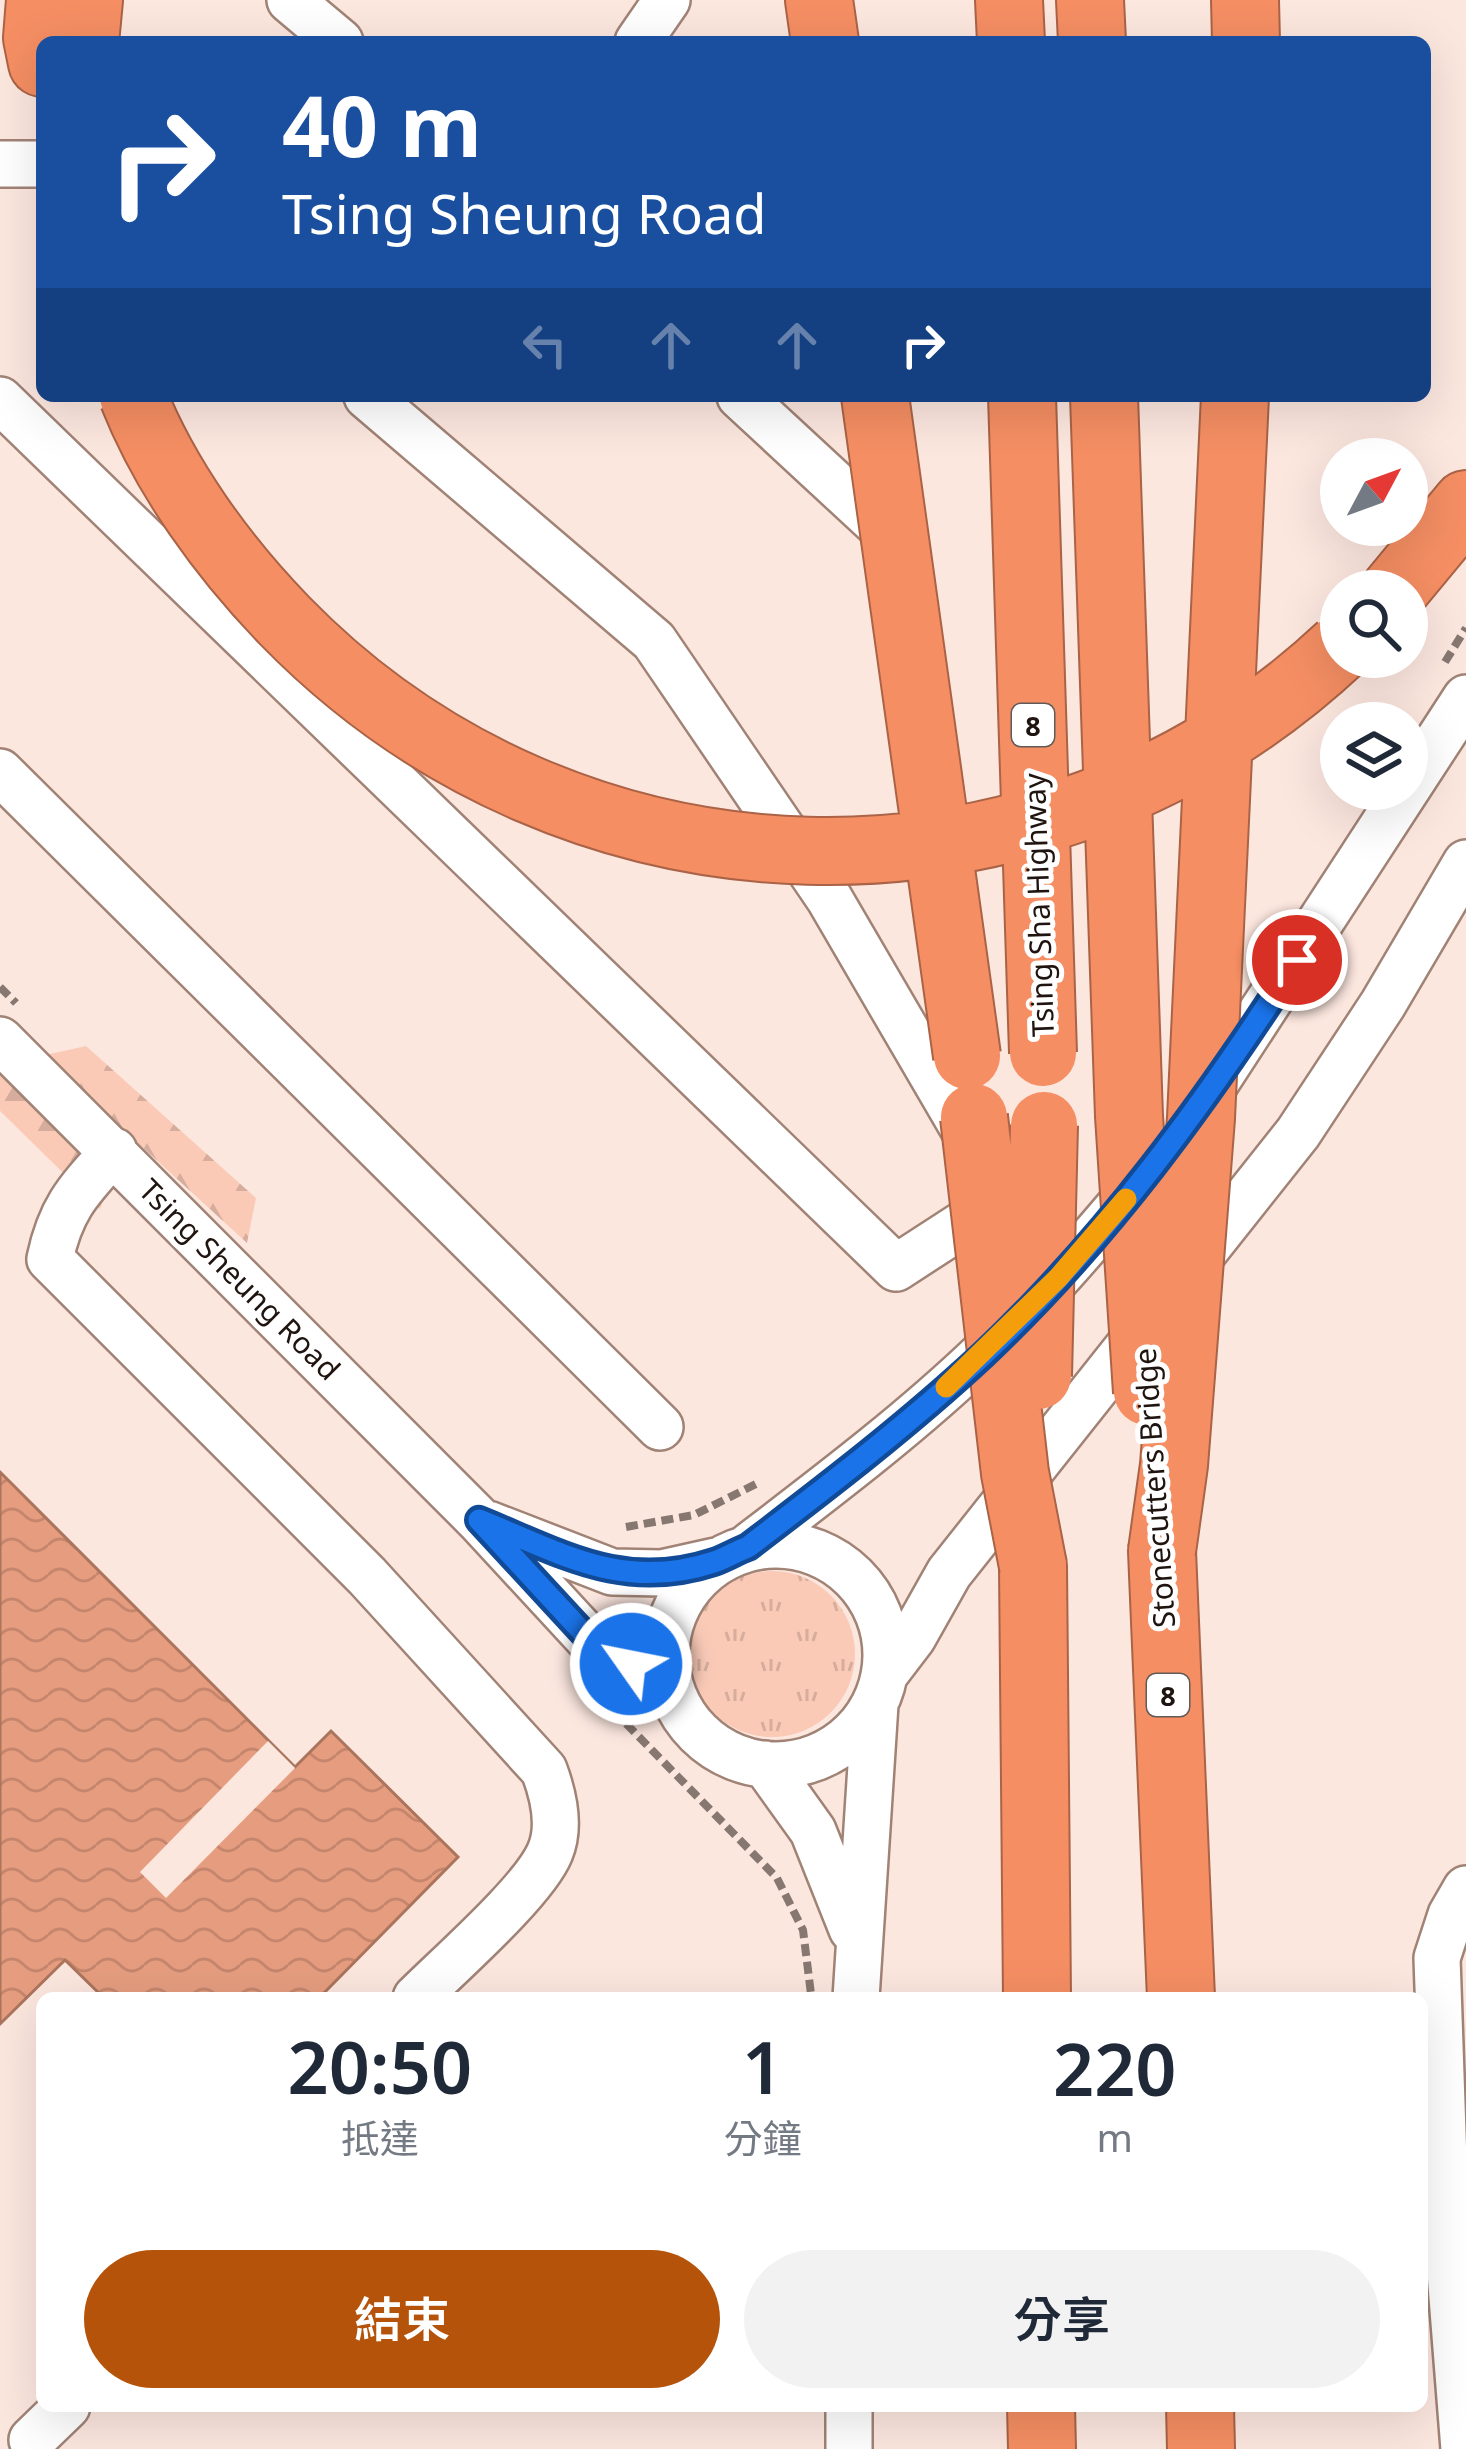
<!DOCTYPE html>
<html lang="zh-TW">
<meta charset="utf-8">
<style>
:root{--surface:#fff;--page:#f2f2f3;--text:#1f2937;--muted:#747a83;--accent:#b45309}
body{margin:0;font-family:"Noto Sans","Noto Sans TC",sans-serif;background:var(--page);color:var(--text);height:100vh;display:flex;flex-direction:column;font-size:45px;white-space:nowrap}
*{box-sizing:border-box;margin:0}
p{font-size:39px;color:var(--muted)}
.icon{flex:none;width:66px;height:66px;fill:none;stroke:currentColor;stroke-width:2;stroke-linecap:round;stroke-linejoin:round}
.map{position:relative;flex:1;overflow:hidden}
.drawer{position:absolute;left:36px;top:1992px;width:1392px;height:420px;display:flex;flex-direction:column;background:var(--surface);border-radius:18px;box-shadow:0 12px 48px #0002}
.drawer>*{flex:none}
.guide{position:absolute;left:36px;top:36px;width:1395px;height:366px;border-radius:18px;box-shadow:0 12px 48px #0002;background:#1a4fa0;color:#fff;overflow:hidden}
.needle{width:78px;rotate:49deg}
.controls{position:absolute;left:1320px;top:438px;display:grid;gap:24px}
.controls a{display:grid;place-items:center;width:108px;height:108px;border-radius:50%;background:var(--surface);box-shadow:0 12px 48px #0002;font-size:60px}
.pin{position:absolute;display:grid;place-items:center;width:102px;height:102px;color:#fff;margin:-51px;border:6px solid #fff;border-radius:50%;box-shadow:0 3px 12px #0007}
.me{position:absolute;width:132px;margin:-66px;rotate:303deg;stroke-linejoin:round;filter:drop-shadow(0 0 9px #0008)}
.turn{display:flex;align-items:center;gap:42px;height:252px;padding:0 48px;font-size:54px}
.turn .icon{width:156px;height:156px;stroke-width:2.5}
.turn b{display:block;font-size:84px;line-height:102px}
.lanes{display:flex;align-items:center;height:114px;padding:0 48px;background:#0003;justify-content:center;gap:60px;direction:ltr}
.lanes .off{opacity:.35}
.eta{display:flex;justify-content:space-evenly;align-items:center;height:204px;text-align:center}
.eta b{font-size:72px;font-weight:600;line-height:84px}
.cta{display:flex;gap:24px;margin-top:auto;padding:24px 48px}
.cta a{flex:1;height:138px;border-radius:72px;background:var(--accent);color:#fff;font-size:48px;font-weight:600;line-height:138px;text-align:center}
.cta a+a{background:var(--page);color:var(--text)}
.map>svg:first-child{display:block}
.grass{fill:url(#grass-tufts)}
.forest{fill:url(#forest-firs)}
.water{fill:url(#water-waves);stroke:#aa745d;stroke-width:3}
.pier{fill:#fce7df}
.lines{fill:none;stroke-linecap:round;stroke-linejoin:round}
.minor-casing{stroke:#a18376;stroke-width:50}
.highway-casing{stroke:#aa6346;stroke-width:70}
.path{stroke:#877771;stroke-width:8;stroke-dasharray:12 6;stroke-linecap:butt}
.minor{stroke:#fff;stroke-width:45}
.highway{stroke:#f58e63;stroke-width:66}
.highway-bridge-casing{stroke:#aa6346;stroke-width:70;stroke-linecap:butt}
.highway-bridge{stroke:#f58e63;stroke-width:66}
.route-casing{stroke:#114b97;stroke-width:30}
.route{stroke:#1a73e8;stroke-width:21}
.slow{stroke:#f59e0b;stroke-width:21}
.labels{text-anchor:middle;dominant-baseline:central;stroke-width:10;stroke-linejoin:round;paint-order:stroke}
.shield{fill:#fff;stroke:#625a57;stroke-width:3}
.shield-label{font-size:27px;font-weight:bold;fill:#1f140f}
.street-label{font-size:30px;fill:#1f140f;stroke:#fff}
</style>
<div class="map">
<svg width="1466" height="2449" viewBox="0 0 1466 2449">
<defs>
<pattern id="grass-tufts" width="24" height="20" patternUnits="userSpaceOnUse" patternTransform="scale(3)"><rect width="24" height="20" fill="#facab7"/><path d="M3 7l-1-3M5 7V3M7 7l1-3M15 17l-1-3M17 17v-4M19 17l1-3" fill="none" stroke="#d6ad9c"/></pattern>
<pattern id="forest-firs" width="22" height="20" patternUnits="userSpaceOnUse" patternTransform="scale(3)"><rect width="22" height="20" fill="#facab7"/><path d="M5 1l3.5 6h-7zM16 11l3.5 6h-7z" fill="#d6ad9c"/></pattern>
<pattern id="water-waves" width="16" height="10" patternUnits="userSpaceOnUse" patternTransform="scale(3)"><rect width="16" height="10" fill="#e69d7f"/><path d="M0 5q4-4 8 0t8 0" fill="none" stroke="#c5866d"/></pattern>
</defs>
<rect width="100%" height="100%" fill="#fce7df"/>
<path class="grass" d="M689 1654a83 83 0 1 1 166 0a83 83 0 1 1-166 0Z"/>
<path class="forest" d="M86 1046 256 1198 247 1243 128 1134 100 1209 0 1111V1065Z"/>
<path class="water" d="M0 1472 295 1767 331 1731 458 1857 319 1998H104L65 1960 0 2024Z"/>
<path class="pier" d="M268 1741 295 1768 166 1898 140 1872Z"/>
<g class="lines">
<defs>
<path id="minor" d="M290 0 340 42
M638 42 667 0
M0 164H42
M740 396 901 545
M0 400 896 1268 1004 1198 829 898 654 641 367 396
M0 772 660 1427
M0 1040 479 1520 600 1651 667 1674
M1203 1102 1466 698
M114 1151C79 1190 61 1207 50 1259L367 1576 544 1770C553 1794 561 1826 550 1852 534 1891 449 1965 416 1998
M488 1524 612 1572 662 1573 716 1561
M666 1655a110 110 0 1 1 220 0a110 110 0 1 1-220 0Z
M748 1547C829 1485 911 1423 984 1353 1040 1300 1090 1241 1140 1182
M884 1675 913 1637 949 1573 1298 1133 1383 1004 1466 863
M765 1764 813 1831 852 1929
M856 1998 875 1704
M32 2440 67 2406
M849 2449V2406
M1464 2449 1446 2221 1437 1958 1451 1915 1466 1889"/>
<path id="highway" d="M40 0 37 38 42 63
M819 0 825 42
M1009 0 1011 42
M1090 0 1092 42
M1245 0 1246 42
M85 42 89 0
M1394 591 1466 504
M1162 1551 1181 1998
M1033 1566 1037 1998
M1041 2406 1042 2449
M1200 2406 1201 2449"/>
</defs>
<use href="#minor" class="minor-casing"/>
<use href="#highway" class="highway-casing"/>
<path class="path" d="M1445 662 1466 628
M0 987 16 1003
M626 1527 694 1515 758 1483
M601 1698 777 1878 803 1930 811 1994"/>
<use href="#minor" class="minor"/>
<use href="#highway" class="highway"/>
<defs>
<path id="highway-bridge" d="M133 396C166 479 223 557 285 621 572 916 1040 930 1341 647
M875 396 967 1056
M1022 396 1043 1053
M1104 396 1129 1116 1147 1392
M974 1117 1015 1473 1033 1566
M1038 1376 1044 1125
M1162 1551 1174 1465 1201 1118 1235 396"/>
</defs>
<use href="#highway-bridge" class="highway-bridge-casing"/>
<use href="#highway-bridge" class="highway-bridge"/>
</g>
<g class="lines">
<defs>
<path id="route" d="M631 1664 600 1651 479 1520C561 1553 623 1592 714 1562 726 1558 737 1551 748 1547 828 1486 909 1424 983 1355 1106 1239 1206 1102 1297 960"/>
</defs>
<use href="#route" class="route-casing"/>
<use href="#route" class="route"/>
<path class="slow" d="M946 1387 1058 1278 1126 1199"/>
</g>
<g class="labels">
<g class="shield">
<rect x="1012" y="704" width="42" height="42" rx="9"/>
<rect x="1147" y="1674" width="42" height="42" rx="9"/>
</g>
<g class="shield-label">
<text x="1033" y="725">8</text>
<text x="1168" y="1695">8</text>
</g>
<g class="street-label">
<text transform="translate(1038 905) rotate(-92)">Tsing Sha Highway</text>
<text transform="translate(240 1279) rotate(45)">Tsing Sheung Road</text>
<text transform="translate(1154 1488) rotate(-94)">Stonecutters Bridge</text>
</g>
</g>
</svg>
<div class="controls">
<a><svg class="needle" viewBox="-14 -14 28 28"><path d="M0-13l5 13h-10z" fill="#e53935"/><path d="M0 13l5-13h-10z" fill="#747a83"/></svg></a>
<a><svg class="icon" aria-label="search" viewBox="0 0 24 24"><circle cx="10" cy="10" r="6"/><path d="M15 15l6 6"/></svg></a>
<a><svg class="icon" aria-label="layers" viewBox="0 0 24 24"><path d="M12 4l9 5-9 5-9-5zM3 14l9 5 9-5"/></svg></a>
</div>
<div class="pin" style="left:1297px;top:960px;background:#d93025"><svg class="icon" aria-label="arrive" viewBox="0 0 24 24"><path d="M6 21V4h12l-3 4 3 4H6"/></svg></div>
<svg class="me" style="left:631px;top:1664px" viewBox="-20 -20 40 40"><circle r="17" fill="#1a73e8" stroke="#fff" stroke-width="3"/><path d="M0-11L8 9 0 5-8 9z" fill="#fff"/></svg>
<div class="guide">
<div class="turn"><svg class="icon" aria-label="right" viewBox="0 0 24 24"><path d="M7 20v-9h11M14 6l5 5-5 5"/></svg><div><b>40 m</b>Tsing Sheung Road</div></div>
<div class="lanes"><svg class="icon off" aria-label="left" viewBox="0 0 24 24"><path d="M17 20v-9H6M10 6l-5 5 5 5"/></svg><svg class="icon off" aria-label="ahead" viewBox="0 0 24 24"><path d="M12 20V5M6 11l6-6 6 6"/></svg><svg class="icon off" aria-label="ahead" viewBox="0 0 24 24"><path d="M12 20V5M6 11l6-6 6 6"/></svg><svg class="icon" aria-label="right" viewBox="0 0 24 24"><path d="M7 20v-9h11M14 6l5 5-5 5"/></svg></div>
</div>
<section class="drawer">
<div class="eta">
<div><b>20:50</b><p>抵達</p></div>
<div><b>1</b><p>分鐘</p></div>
<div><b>220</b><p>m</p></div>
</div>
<div class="cta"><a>結束</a><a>分享</a></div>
</section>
</div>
